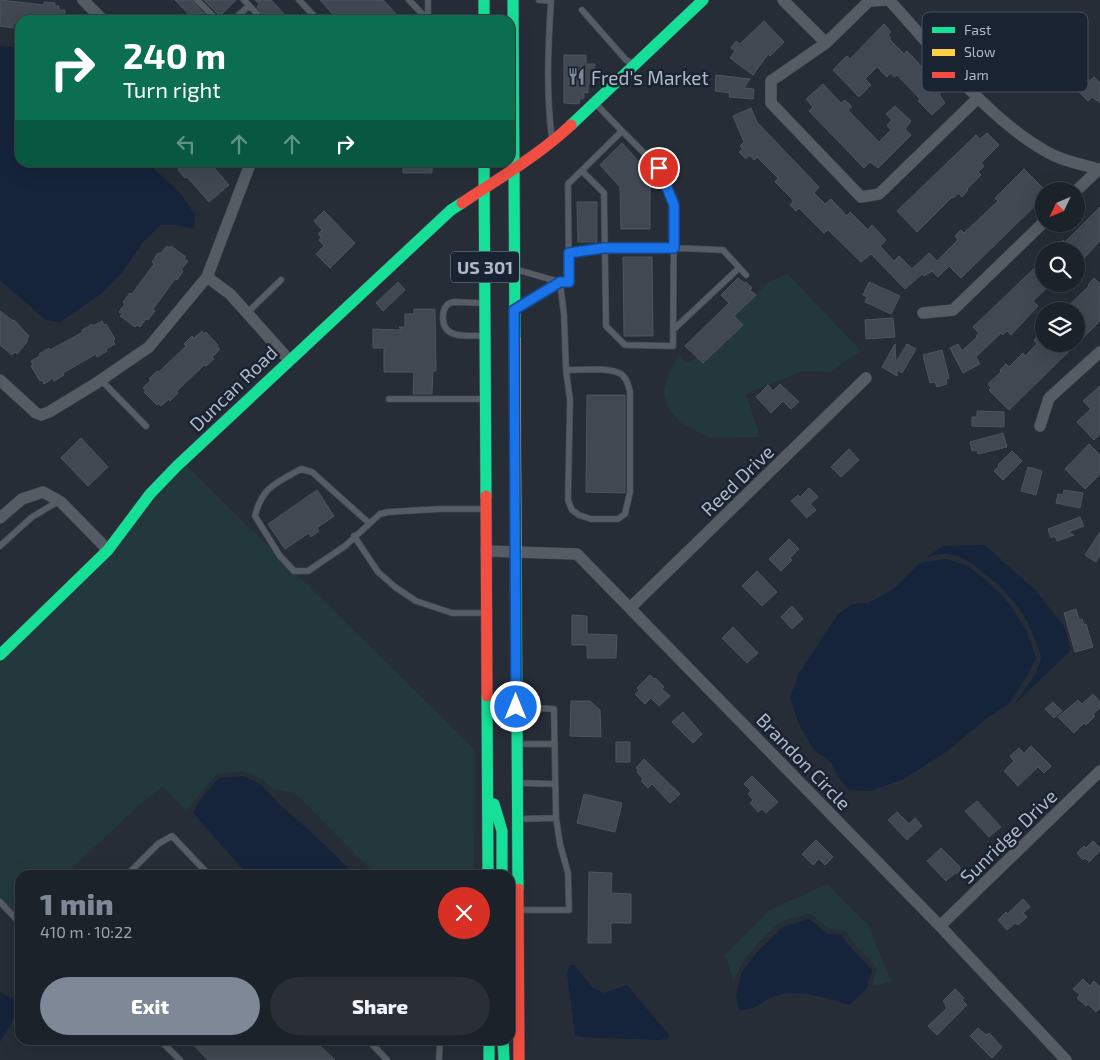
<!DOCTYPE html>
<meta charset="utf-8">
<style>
:root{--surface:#1c2229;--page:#292f35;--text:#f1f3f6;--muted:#a0a4a8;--line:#3a3f46;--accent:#7f8896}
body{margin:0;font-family:"Exo 2",sans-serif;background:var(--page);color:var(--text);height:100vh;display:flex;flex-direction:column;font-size:19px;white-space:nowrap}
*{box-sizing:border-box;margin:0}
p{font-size:16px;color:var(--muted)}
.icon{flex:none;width:28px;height:28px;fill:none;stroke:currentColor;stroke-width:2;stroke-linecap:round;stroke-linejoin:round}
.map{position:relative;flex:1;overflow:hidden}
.panel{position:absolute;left:15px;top:870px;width:500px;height:175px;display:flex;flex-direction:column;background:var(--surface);border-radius:15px;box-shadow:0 5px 20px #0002,0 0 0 1px var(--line)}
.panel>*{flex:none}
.hud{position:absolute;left:15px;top:15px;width:500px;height:152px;border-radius:15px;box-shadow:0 5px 20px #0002,0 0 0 1px var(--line);background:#0b6e4f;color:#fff;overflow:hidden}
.needle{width:32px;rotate:226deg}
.tools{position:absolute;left:1035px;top:182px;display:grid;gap:10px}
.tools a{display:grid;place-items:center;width:50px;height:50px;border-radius:50%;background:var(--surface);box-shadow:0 5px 20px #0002,0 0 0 1px var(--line);font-size:25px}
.pin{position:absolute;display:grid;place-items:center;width:42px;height:42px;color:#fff;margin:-21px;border:2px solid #fff;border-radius:50%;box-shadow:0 1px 5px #0007}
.me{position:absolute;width:55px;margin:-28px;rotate:0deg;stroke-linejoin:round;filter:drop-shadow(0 0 4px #0008)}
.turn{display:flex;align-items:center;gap:18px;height:105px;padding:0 25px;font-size:22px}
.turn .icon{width:65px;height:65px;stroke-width:2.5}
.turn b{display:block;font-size:35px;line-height:42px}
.lanes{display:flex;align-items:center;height:48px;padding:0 25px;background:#0003;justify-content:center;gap:25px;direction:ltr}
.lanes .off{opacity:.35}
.round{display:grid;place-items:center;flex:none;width:52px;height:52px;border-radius:26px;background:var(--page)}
.overview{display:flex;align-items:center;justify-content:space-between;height:85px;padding:0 25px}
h1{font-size:30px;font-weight:800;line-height:38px;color:var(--accent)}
.cta{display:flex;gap:10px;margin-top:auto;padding:10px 25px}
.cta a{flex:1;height:58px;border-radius:30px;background:var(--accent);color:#fff;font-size:20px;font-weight:800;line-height:58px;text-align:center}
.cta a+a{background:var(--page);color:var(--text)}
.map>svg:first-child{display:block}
.green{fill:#23383d}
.water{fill:#15243b}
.building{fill:#414851;stroke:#4e545e}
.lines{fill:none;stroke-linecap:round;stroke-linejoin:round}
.lane-casing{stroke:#434953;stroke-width:7}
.street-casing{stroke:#434953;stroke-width:12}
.fast-casing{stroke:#434953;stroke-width:12}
.slow-casing{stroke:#434953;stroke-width:12}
.jam-casing{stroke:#434953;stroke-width:12}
.lane{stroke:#565c64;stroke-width:5.5}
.street{stroke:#565c64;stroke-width:11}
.fast{stroke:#16e098;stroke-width:11}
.slow{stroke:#ffcf43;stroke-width:11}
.jam{stroke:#f24e42;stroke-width:11}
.route-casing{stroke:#114b97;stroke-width:12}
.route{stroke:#1a73e8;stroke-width:9}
.labels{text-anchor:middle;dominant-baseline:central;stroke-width:5;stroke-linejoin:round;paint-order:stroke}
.shield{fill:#1a2331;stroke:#828c9b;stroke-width:1}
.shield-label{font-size:18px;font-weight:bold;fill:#afb9c9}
.poi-label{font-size:19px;fill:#afb9c9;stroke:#1a2331;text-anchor:start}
.street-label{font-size:19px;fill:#afb9c9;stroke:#1a2331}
.key{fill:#1a2331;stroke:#47505f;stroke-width:1}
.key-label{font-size:14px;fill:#afb9c9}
</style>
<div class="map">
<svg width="1100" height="1060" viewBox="0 0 1100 1060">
<rect width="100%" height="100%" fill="#262d37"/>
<path class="green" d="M788 274 861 351 830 372 803 371 746 394 760 437 710 438 681 423 668 408 664 390 669 374 679 354 686 363 728 342 735 314 770 281Z
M186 465 475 750 474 875H376L295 793 272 789 264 780 244 771 217 774 186 810 162 787 138 806 65 875H20V919L16 923 0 906V663L111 554 155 498Z
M827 884 868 925 891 982 872 986 877 968 857 947 845 931 830 929 810 914C801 917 787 918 780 923 764 934 739 962 734 981L725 955 770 910Z"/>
<path class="water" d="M0 46 20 48V162L148 163 181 194 195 215 194 229 177 225H161L143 242 121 274 101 294 60 322 46 320 0 280Z
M985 545 1035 590 1064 626 1071 650 1013 706C1022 693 1040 672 1041 656 1027 615 1016 599 983 572 973 564 961 555 949 554 942 553 932 556 926 557L943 546Z
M947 559 968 566 996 589 1011 606 1027 632 1036 658 1027 676 1009 704 988 717 946 752 904 779 870 791 849 790 838 777 831 762 813 749 799 724 790 698 799 673 838 614 852 604 868 603 895 588 920 563Z
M243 776 260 784 281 806 309 830 344 864 353 875H248L193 813 202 797 219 778Z
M809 919 828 934 841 935 853 950 872 970 866 989 849 1005C829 998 804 991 783 994 766 996 758 1011 739 1010L736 996 741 973 757 952 783 927Z
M574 965 592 987 604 993 627 985 670 1036 667 1039 658 1040 580 1037 575 1035 567 973 570 965Z
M0 992 12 998 19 1010 0 1042Z"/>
<path class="building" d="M0 0 44 5V2L55 3V6H59V10H65L64 20H20V23H13V28L0 26Z
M175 0H192L194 3 210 20H194Z
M204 0H236L220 16Z
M255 0H271L290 20H268L257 7 259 4Z
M320 0H383L402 20H338Z
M764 21 784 42 770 56 768 54 753 75 730 58 735 51 731 48 736 41 740 44 742 42Z
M884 24 891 32 888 35 891 38 889 39 904 54 907 51 926 71 920 77 931 88 938 82 945 89 939 94 945 103 932 115 918 101 920 99 897 75 894 77 891 73 887 77 877 67 865 79 871 85 859 97 833 70 847 56 850 59Z
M564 55H586V64H595L594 84H588V93L584 92V98L580 99 579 104 564 103Z
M716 75 750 79 744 88 754 89 753 99 729 97 730 93 715 91Z
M1094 77 1100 83V103L1092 97 1088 101 1078 91Z
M823 84 841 103 845 100 852 107 848 110 879 142 891 130 887 125 892 120 886 114 895 106 911 121 905 129 911 135 878 168 870 162 864 168 809 111 813 107 806 99Z
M751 108 757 122 819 187 814 193 825 204 831 199 847 216 850 212 868 230 872 225 886 240 880 246 894 261 899 256 912 269 929 253 937 261 958 240 955 236 961 230 964 233 998 201 995 198 1024 169 1044 189V197L961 278 949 266 938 277 932 271 924 276 922 274 905 289 871 254 861 262 828 230 824 233 799 208 796 211 790 205 793 201V200L775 182 778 178 757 157 754 160 749 155 746 159 739 152 743 149 740 146 744 142 733 116Z
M987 133 999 145 981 163 984 166 978 172 981 175 967 189 968 190 962 197 959 193 953 198 952 197 917 232 897 211 976 135 980 139Z
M622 143 650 174V229H621L620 187 600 165Z
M174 162H209L229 185 209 202 187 177 185 178 178 170 179 168Z
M403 162H432V173H403Z
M577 202H597V242H578Z
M1100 207V241L1076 267V251H1052L1063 240 1065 242Z
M324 211 355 243 330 268 316 254 324 246 319 240 321 237 318 234 322 230 314 221Z
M167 246 170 248 171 246 186 257 184 259 188 261 181 270 183 271 177 280 175 279 153 309 155 311 148 320 146 319 140 327 137 325 135 327 120 316 123 315 119 312 125 304 123 302 130 293 132 294 154 264 152 262 158 253 160 254Z
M623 257H652L653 336H624Z
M1044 259V284H1051L1033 301 1038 306 1011 335 1007 331 1003 335 1001 333 976 357 980 364 963 373 950 348 958 344 962 351 977 337 976 336 979 333 973 327Z
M738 278 744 283 746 282 752 288 750 290 756 295 734 316 743 325 703 363 685 346 729 303 721 295Z
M1094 278 1100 284V321L1009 410 989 390 991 388 988 384 1001 372 1000 370 1006 364 1009 367 1023 353 1025 356 1037 344 1034 340 1044 331V344H1076V311H1063L1089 286 1088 285Z
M398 282 405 290 383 311 376 303Z
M869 282 900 296 891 314 865 302 867 297 863 295Z
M414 309H435L436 371H433L432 394H413L414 372H384V348H373V329L401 330 399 327H405V314H414Z
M0 311 13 321 14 320 29 336 27 339V342L17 354 15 352 12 355 0 345Z
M893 318 895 337 866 339 865 320Z
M102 321 104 325 106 324 115 339 113 341 115 344 106 349 107 351 97 357 96 354 63 373 64 375 54 381 53 378 44 384 42 380 40 381 31 366 33 365 31 361 40 356 39 354 49 348 50 350 83 332 82 330 92 324 93 326Z
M202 331 204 334 206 332 218 345 217 347 220 349 212 357 214 359 206 366 204 365 177 391 178 393 170 401 169 399 161 406 158 403 157 405 144 392 146 391 143 388 151 380 149 379 157 371 159 372 186 346 184 344 192 336 194 338Z
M895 344 896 362 907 344 916 349 902 373 897 370V376L882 367Z
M942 350 949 378 946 379 947 384 937 387 935 382 930 383 923 355Z
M780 384 799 402 791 409 783 401 771 413 756 397 768 385 773 391Z
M1100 386V434L1094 440 1077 422 1091 409 1083 401Z
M587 395H625V493L586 492Z
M977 411 1004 412V427L972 426V417H977Z
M1003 433 1007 447 978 454 977 450 972 451 970 442Z
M81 438 108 467 88 486 61 458Z
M1089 444 1100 455V474L1085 489 1065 469Z
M849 449 859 460 841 477 831 467Z
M1012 451 1022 461 1003 480 994 471 999 466 998 465Z
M1028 467 1042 471 1036 495 1021 491Z
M809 488 818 497 810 504 816 510 807 518 791 501 798 495 800 497Z
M317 490 334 516 317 528 319 531 311 537 309 533 285 549 268 524Z
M1064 490 1083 493 1080 508 1056 503 1058 494 1063 495Z
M1080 517 1084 526 1068 532 1074 535 1057 541 1055 536 1051 538 1048 529Z
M1100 532V555L1096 562 1085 555Z
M789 539 799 549 790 558 792 560 781 571 769 559Z
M757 571 777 592 762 606 742 586Z
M792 606 803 619 792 629 781 617Z
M1076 609 1079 620 1082 619 1084 625 1086 624 1093 647 1075 652 1064 613Z
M572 615 587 616V634L617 635 616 658H587V645H572Z
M733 627 758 653 747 663 722 638Z
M650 675 654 679 655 678 664 687 662 689 670 696 659 706 651 698 645 704 635 694 639 691 637 688Z
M1093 694 1100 702V708L1093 714 1095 716 1086 725 1084 723 1074 733 1058 717 1078 700 1082 704Z
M571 701H590L600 710 601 737 570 736Z
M1053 702 1062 711 1054 718 1045 709Z
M683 712 702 734 693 743 672 722Z
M616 742H630V762H616Z
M1031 746 1051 766 1044 773 1038 767 1018 786 1004 771 1014 761 1010 756 1019 748 1024 753Z
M644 759 680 794 670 803 652 784 648 788 641 781 643 779 637 772 638 770 636 768Z
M752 776 778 802 766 813 762 809 758 812 750 803 753 800 748 794 751 791 744 784Z
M584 794 622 803 615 832 577 823Z
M977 801 1001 827 989 837 965 811Z
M897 812 909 824 915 818 922 826 907 840 888 820Z
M816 840 833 857 825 865 819 859 813 865 802 854Z
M1093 841 1100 848V851L1089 862 1085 858 1083 860 1077 853 1084 846 1086 848Z
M941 848 960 867V873H955L946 881 927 861Z
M589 872 612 873 611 893 631 894V923H611V943H588Z
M1023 899 1030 907 1023 913 1027 917 1018 925 1015 923 1007 930 998 920 1006 912 1007 914Z
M1083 979 1090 986 1094 981 1100 987V1008L1096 1012 1088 1004 1086 1006 1077 998 1080 995 1073 989Z
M955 989 964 998 962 1000 967 1005 937 1035 928 1026 947 1008 945 1006 946 1005 943 1001Z
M978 1028 986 1035 989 1033 1002 1047 992 1058 970 1036Z
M189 1040H314L335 1060H208Z"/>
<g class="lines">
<defs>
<path id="lane" d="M197 0 217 20
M244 0 263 20
M299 0 318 20
M409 0 428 20
M539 0 551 1C548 47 546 94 552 139
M582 10 626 60 634 64
M233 20 249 6
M428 20V0
M582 171 604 193 606 326 625 345 673 346 674 205 659 168 622 131
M569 253C620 246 671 247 723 250L746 275
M518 270 560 282 518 307
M247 313 281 280
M673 330 739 268
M484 336C468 335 444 340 443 319 443 313 443 309 448 304L453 302 484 303
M566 370C580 370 609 367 621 374 627 378 628 385 630 391V492L625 514 618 519H591L579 515 572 510 568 500 570 400 566 370 564 315 560 282H569L568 184 622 131 595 103
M101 380 146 426
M389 399H484
M369 523 312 472 301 469C276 483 262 487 255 516L280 556 294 571H308L345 546 380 514 388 512 440 509H485
M354 536 378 572 395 587 416 601 452 613H485
M0 546 32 517 59 501
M519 707 554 709 556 818 519 819
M520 744H555
M520 783 555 784
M127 875 158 844 172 836 209 875
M0 902 20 923
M519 910H569L568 873 560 844 556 818
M157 1040 164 1044 180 1060
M368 1040 387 1060
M439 1060 440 1040"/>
<path id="street" d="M83 0 103 20
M783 0 826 43
M887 0 869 1 826 43 771 81V103L861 197 879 194 978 98
M889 0C936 51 988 120 1049 153 1064 162 1084 164 1100 170
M1076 191 1099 169
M207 277 230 294 289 360
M923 313 953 310 1044 222
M0 380 36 413 41 415 49 412 95 384 149 347 207 277 249 167 245 162
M1040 426 1049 398 1100 352
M0 518 22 499 43 492 61 502 108 550
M486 551 577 554 940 926 1066 1060
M631 607 866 378
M940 926 1100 771"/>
<path id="fast" d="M484 0V20
M513 0 515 339
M571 125 703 0
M484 162 486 496
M516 548 518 889
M0 655 108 550 150 494 177 466 451 210 462 203
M487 696 488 875
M494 804 502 831V875
M489 1040V1060
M503 1040 504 1060"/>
<path id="slow" d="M515 339 516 548"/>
<path id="jam" d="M462 203C499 178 538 156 571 125
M486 496 487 696
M518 889 519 1060"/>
</defs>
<use href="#lane" class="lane-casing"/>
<use href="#street" class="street-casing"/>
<use href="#fast" class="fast-casing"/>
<use href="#slow" class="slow-casing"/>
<use href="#jam" class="jam-casing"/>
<use href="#lane" class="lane"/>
<use href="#street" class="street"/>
<use href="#fast" class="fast"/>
<use href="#slow" class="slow"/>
<use href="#jam" class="jam"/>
</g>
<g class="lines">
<defs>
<path id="route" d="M516 707 514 310 560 282H569V253L604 248H674V205L659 168"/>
</defs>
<use href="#route" class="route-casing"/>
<use href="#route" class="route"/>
</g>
<defs>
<symbol id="restaurant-bare" viewBox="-9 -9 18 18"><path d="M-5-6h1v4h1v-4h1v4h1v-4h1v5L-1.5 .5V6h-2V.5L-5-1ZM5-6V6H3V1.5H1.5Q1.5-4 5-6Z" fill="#7f8896" stroke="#1a2331" stroke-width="2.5" paint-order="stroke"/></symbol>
</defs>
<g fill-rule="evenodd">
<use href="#restaurant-bare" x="564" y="64" width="25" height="25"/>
</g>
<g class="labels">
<rect class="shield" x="451" y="251.5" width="68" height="31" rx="4"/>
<g class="shield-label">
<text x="485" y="267">US 301</text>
</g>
<g class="poi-label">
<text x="591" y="77">Fred's Market</text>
</g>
<g class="street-label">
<text transform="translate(233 388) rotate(-44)">Duncan Road</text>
<text transform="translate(737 480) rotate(-44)">Reed Drive</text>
<text transform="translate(804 761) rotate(46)">Brandon Circle</text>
<text transform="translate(1008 836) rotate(-44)">Sunridge Drive</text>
</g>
</g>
<rect x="922" y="12" width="166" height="80" rx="8" class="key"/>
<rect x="932" y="27" width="23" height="6" fill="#16e098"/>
<rect x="932" y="49" width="23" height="7" fill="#ffcf43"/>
<rect x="932" y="72" width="23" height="6" fill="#f24e42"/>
<g class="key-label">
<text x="964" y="35">Fast</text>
<text x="964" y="57">Slow</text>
<text x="964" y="80">Jam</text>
</g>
</svg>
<div class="tools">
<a><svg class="needle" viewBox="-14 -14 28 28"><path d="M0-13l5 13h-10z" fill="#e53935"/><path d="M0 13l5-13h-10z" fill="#a0a4a8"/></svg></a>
<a><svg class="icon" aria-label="search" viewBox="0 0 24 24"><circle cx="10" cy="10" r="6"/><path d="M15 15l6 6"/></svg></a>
<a><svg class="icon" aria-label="layers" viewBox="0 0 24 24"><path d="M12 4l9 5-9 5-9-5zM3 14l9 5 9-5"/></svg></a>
</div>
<div class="pin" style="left:659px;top:168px;background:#d93025"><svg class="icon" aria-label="arrive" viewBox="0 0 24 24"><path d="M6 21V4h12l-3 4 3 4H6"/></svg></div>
<svg class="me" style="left:516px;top:707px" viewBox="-20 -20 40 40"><circle r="17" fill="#1a73e8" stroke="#fff" stroke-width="3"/><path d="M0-11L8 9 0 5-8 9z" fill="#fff"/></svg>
<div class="hud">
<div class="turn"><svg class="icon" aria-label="right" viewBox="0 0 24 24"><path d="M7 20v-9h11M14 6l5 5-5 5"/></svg><div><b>240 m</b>Turn right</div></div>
<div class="lanes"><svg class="icon off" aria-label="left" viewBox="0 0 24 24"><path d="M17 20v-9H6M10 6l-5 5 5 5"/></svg><svg class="icon off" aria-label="ahead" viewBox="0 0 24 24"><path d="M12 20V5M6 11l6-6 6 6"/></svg><svg class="icon off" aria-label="ahead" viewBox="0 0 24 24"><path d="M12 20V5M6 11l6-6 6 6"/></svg><svg class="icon" aria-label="right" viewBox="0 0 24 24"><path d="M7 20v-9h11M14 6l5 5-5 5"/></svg></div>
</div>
<section class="panel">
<div class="overview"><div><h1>1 min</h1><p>410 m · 10:22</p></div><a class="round" style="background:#d93025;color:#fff"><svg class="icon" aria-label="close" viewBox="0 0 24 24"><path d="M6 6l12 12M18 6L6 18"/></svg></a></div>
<div class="cta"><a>Exit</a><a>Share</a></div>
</section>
</div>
